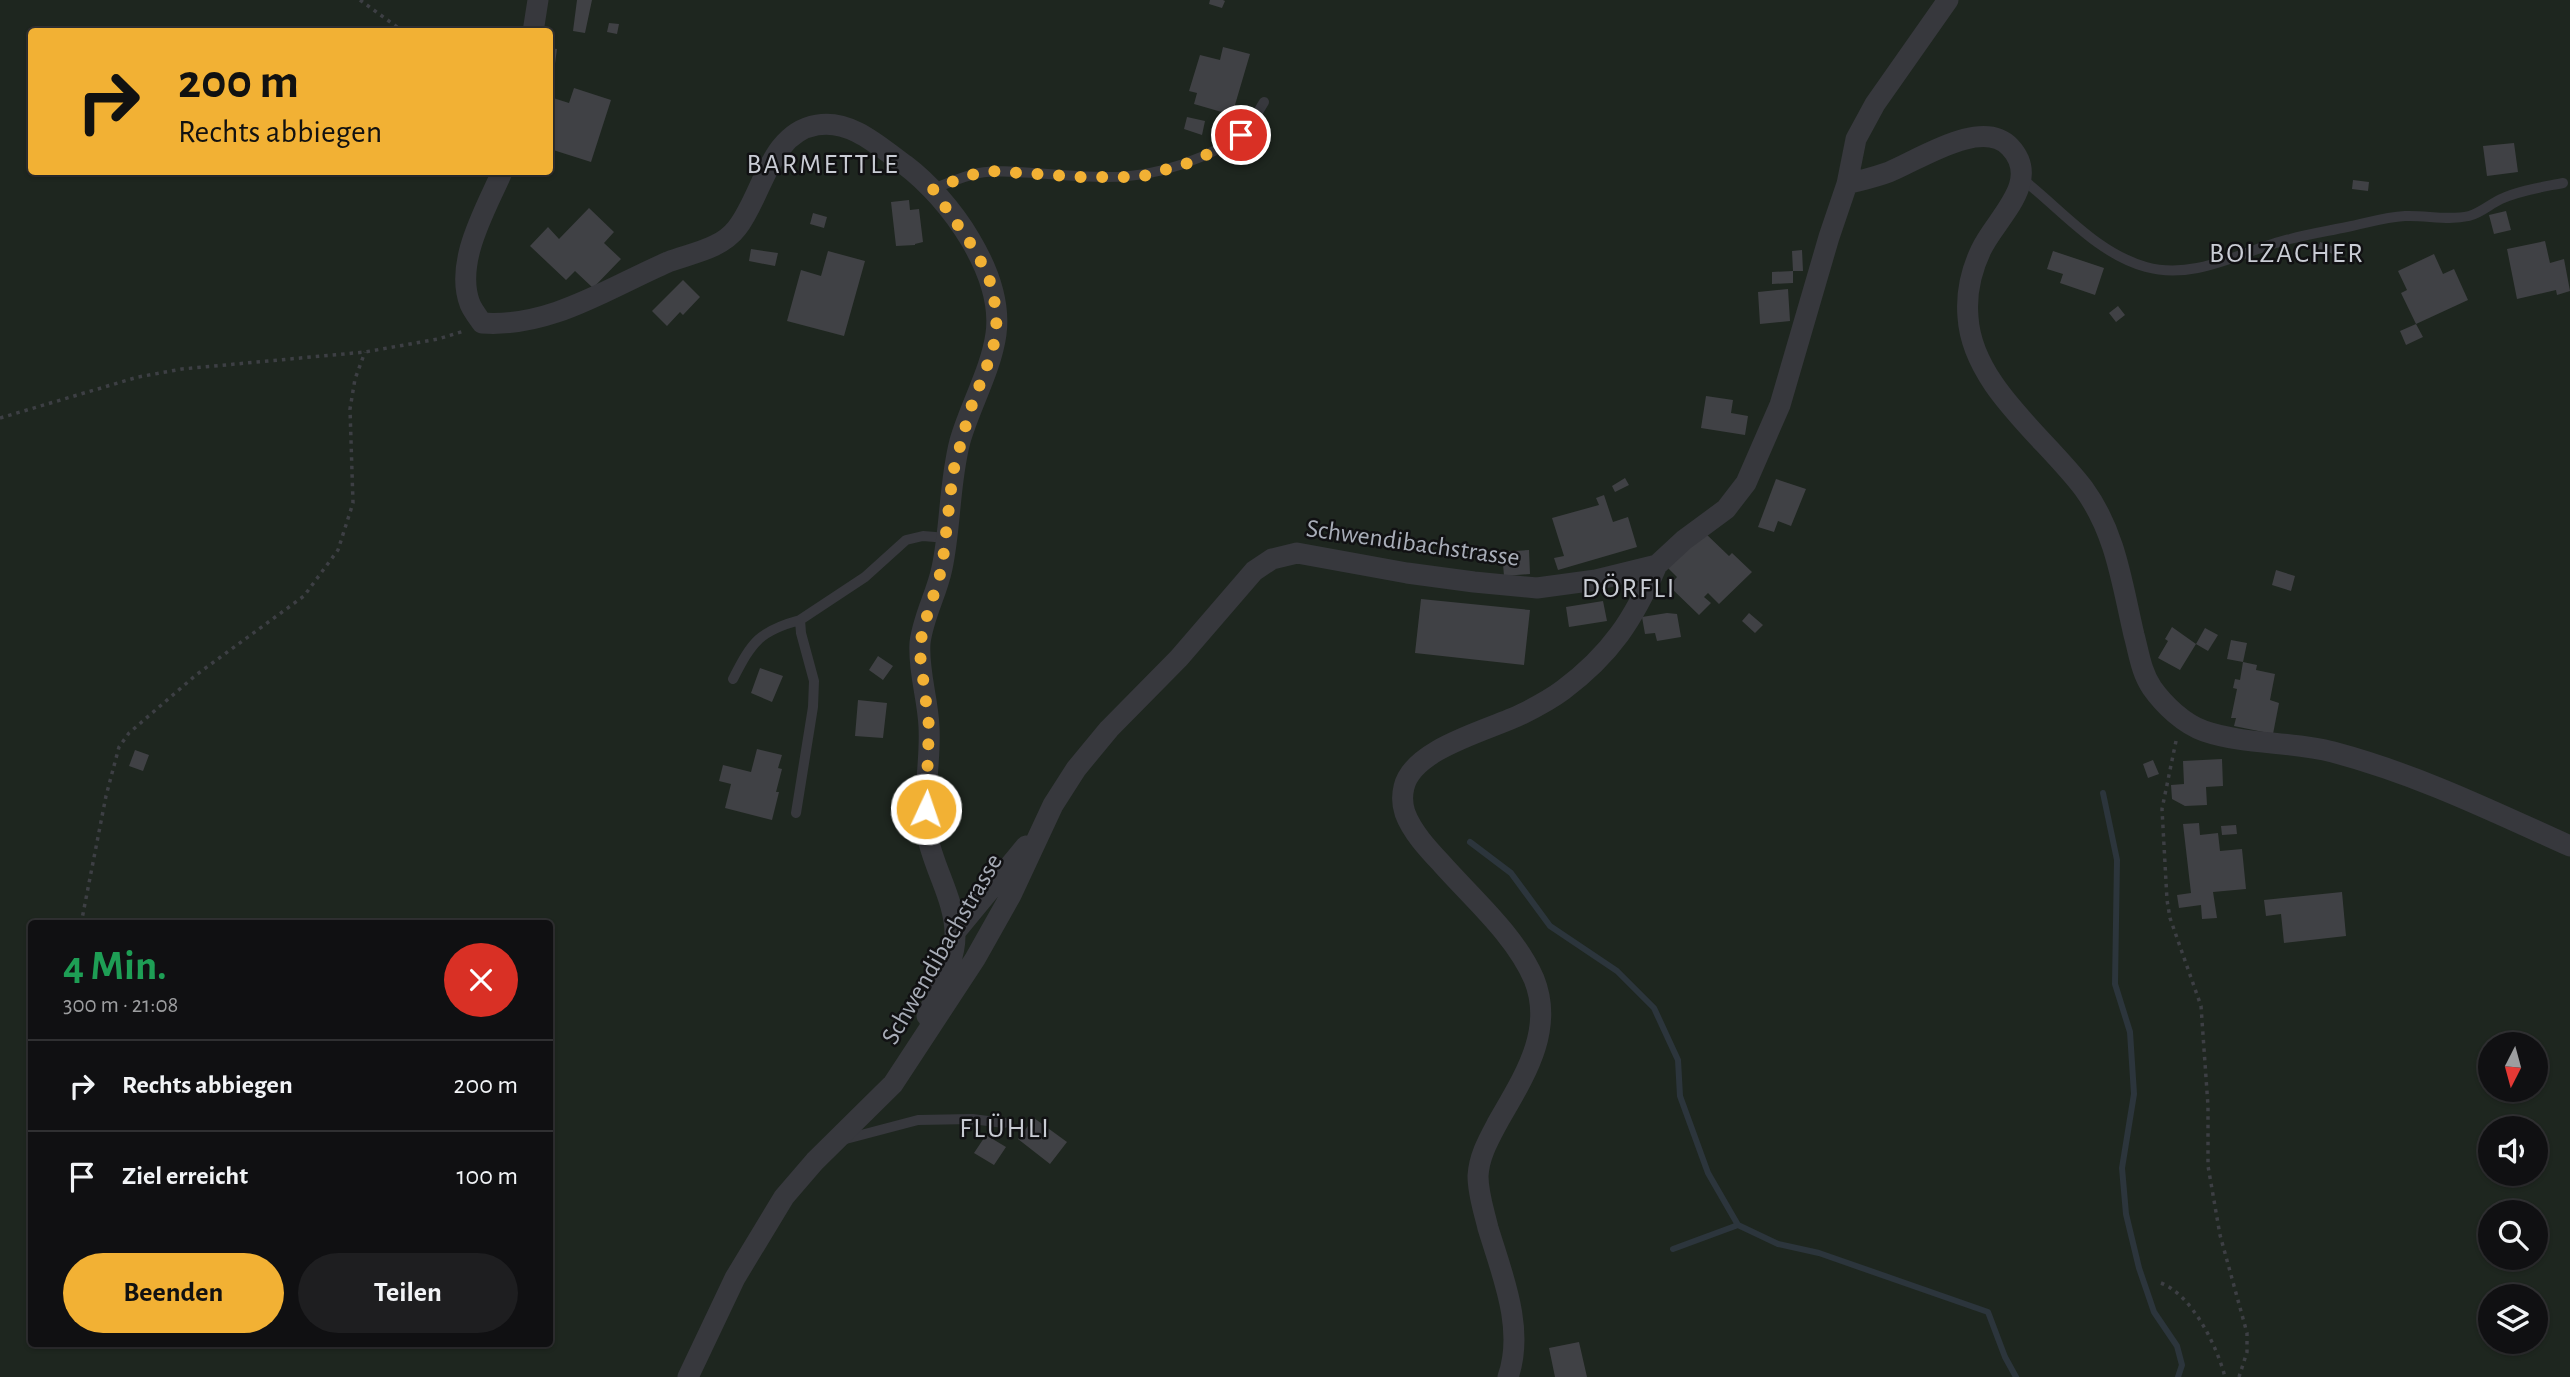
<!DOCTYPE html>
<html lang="de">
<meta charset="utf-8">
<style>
:root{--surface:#101012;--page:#1e1e20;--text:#f1f3f6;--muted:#9c9d9f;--line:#303032;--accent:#f2b134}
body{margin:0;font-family:"Alegreya Sans",sans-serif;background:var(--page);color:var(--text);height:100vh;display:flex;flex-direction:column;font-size:26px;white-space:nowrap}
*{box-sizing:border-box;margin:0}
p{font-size:23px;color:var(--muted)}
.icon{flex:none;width:38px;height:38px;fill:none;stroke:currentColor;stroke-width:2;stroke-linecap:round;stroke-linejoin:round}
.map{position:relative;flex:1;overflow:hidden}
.panel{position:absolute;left:28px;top:920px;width:525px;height:427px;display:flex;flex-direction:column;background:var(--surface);border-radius:7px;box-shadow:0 2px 5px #0004,0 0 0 2px var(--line)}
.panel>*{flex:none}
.guide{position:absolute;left:28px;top:28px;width:525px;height:147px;border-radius:7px;box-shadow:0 2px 5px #0004,0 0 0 2px var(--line);background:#f2b134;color:#111;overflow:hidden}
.needle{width:46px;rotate:186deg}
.tools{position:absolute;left:2478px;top:1032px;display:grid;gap:14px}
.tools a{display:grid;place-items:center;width:70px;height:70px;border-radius:50%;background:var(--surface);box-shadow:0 2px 5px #0004,0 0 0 2px var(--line);font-size:35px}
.pin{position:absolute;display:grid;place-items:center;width:60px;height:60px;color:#fff;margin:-30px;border:4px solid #fff;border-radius:50%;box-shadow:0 2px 7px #0007}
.me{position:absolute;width:77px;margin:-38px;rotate:3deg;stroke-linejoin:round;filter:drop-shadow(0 0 5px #0008)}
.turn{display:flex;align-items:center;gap:24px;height:147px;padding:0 35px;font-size:32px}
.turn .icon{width:91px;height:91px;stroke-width:2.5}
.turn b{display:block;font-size:49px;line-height:60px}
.round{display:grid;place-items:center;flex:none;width:74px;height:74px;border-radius:37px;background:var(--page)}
.summary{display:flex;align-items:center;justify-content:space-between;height:119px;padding:0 35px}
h1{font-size:42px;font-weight:700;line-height:52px;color:#1e9e55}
.primary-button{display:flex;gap:14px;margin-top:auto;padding:14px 35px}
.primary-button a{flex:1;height:80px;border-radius:42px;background:var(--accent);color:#111;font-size:28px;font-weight:700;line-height:80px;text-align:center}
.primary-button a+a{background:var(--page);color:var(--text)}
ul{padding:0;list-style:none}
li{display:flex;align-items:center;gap:21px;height:91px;padding:0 35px;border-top:2px solid var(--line)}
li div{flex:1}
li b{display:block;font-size:26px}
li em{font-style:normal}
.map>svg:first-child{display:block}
.green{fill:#1e261f;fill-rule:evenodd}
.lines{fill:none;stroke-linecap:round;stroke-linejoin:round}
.stream{stroke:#2c353c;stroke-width:6}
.building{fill:#404145}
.path{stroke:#3d3f44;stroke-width:3.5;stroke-dasharray:3.5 5;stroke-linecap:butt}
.service{stroke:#37383d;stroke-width:10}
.minor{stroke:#37383d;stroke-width:21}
.route{stroke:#f2b134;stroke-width:12;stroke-dasharray:0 21.6}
.labels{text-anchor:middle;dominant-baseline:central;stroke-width:5;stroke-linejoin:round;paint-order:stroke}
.street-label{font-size:26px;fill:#a8adb8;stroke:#111113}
.neighbourhood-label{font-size:28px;letter-spacing:2px;fill:#c9ccd4;stroke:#111113}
</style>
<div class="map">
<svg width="2570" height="1377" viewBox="0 0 2570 1377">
<rect width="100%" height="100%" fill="#161618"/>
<path class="green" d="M0 0H2570V1377H0ZM32 32H550V172H32ZM32 924H550V1344H32ZM2490 1045H2536V1090H2490ZM2490 1129H2536V1174H2490ZM2490 1213H2536V1258H2490ZM2490 1297H2536V1342H2490Z"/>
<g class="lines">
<path class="stream" d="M2103 793 2117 860 2115 984 2130 1032 2134 1094 2122 1168 2126 1214 2139 1268 2154 1312 2177 1346 2182 1365 2178 1377
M1470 842 1511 873 1550 926 1617 971 1654 1008 1678 1060 1680 1096 1708 1173 1738 1225 1778 1244 1819 1253 1988 1312 2005 1357 2016 1377
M1673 1249 1738 1225"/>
</g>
<path class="building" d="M577 0H592L585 33 573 31Z
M1210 0H1223L1225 1 1222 8 1209 4Z
M609 23 619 24 617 34 607 32Z
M1223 47 1250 54 1232 115 1194 104 1197 93 1189 91 1200 55 1220 60Z
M550 48 557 49 553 78H550Z
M574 88 611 100 591 162 550 149V97L569 103Z
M1187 117 1205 121 1202 135 1184 129Z
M2514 143 2518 172 2487 176 2483 146Z
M2353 180 2369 182 2368 191 2352 189Z
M909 200 910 210 919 209 923 242 915 244V245L896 246 891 202Z
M589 208 614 232 604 243 621 259 593 288 575 271 566 280 530 246 548 227 559 239Z
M2506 211 2511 230 2494 234 2489 215Z
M813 213 827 217 824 228 810 224Z
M2545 241 2550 263 2564 259 2570 291 2557 295 2556 290 2517 299 2507 249Z
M2320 242 2344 250 2342 257 2318 249Z
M751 249 778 253 775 266 749 261Z
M1802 250 1803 271H1793L1792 251Z
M828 251 865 261 844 336 787 321 801 270 821 276Z
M2053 251 2104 268 2095 295 2060 283 2063 274 2047 269Z
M2434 254 2443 274 2454 269 2468 300 2416 324 2401 293 2407 290 2398 271Z
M1793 271V283L1772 284V272Z
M683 280 700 297 683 315 680 312 667 326 652 311Z
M1788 289 1790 321 1760 324 1758 292Z
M2118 306 2125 315 2116 322 2109 313Z
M2416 324 2423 337 2406 345 2400 331Z
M1706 396 1733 400 1731 413 1748 416 1745 435 1701 428Z
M1625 478 1629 485 1615 492 1612 486Z
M1776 479 1806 489 1791 526 1778 521 1774 532 1758 527Z
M1604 495 1613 522 1628 517 1637 547 1558 570 1554 558 1564 556 1552 518 1599 505 1596 498Z
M1704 532 1729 556 1732 553 1752 572 1719 604 1708 593 1704 597 1711 603 1699 615 1669 586 1677 577 1668 568Z
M1529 550 1530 574 1504 576 1502 552Z
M2276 570 2295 576 2291 591 2272 585Z
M1421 599 1530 610 1524 665 1415 653Z
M1603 601 1607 621 1569 627 1566 607Z
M1667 613 1677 614 1681 637 1657 641 1655 633 1645 634 1642 617Z
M1749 613 1763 625 1755 633 1742 621Z
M2172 627 2196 644 2180 670 2158 658 2168 641 2165 639Z
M2205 628 2218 635 2208 651 2196 644Z
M2231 640 2247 643 2243 662 2227 659Z
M878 656 893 666 883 680 869 670Z
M2243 662 2257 665 2256 670 2275 674 2270 700 2279 703 2273 734 2234 726 2236 718H2231L2237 689 2233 688 2235 679 2240 680Z
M760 668 783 676 772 702 751 693Z
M858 700 887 703 883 738 855 736Z
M757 749 782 755 778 768 782 769 776 792H779L772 820 725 808 731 784 719 781 723 765 751 772Z
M135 750 149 755 143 771 129 766Z
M2222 759 2223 786 2206 787 2207 805 2185 806 2172 799 2171 785 2184 784 2183 761Z
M2153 760 2159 774 2148 778 2143 764Z
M2199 823 2200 835 2218 833 2220 851 2242 849 2246 889 2213 892 2217 918 2202 919 2201 905 2179 908 2177 895 2191 893 2183 824Z
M2236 825 2237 834 2222 835 2221 826Z
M2342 892 2346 936 2284 943 2281 914 2266 916 2264 900Z
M1034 1118 1067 1142 1050 1164 1018 1139Z
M986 1135 1006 1147 994 1165 974 1153Z
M1579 1342 1587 1377H1555L1549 1348Z"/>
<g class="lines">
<path class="path" d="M360 0 404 32
M0 418 138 377 182 369 365 352 438 339 464 331
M2176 741 2162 809 2167 900 2170 918 2201 1006 2208 1106V1166L2220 1235 2247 1333V1352L2239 1377
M81 924 106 796 119 747 129 733 196 675 304 596 338 550 353 503 350 409 355 379 365 352
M2161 1283C2192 1295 2217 1346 2225 1377"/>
<path class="service" d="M2021 178C2061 209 2096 253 2146 267 2196 281 2243 250 2290 239 2309 234 2328 231 2347 227 2367 223 2385 217 2405 216 2426 215 2448 221 2469 216 2481 213 2490 204 2501 199 2520 190 2543 187 2563 183
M933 189C948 183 963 176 979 173 1001 169 1026 173 1048 174 1108 179 1145 181 1201 157 1233 143 1247 133 1264 102
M733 679C752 642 759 631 800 620
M796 813 813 707 814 681 801 633 800 620 865 577 906 540 923 536 947 538
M842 1140 918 1120 972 1119 1004 1123"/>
<path class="minor" d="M533 32 538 0
M502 172C486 209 454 262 470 304 473 311 478 317 482 323 550 328 608 288 668 262 692 253 721 249 737 228 763 195 769 133 817 125 851 119 880 147 905 165 950 199 1004 274 996 334 991 370 970 406 960 441 949 483 951 526 942 568 937 593 923 617 920 643 918 671 928 699 929 727 931 762 922 799 927 834 933 868 956 901 955 936 955 964 937 990 927 1016
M1847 184C1862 180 1876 177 1889 172 1919 160 1982 117 2010 147 2043 182 1995 219 1981 250 1971 271 1966 294 1968 317 1972 385 2045 437 2084 489 2116 533 2122 584 2134 635 2139 653 2141 672 2152 688 2164 705 2184 724 2204 731 2245 745 2291 741 2333 752 2419 775 2490 810 2570 846
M956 931 1026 846
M688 1377 735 1278 784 1197 815 1161 893 1084 975 959 1011 895 1053 805 1076 769 1109 729 1179 658 1254 571 1272 559 1297 553 1407 573 1474 582 1537 588 1596 580 1657 565 1684 540 1726 509 1746 483 1780 405 1829 237 1847 184 1856 139 1875 104 1948 0
M1508 1377C1525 1329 1502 1274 1488 1228 1484 1211 1478 1194 1478 1176 1479 1156 1489 1139 1498 1122 1523 1078 1555 1031 1534 979 1515 935 1473 899 1442 864 1428 849 1412 832 1405 813 1402 804 1402 795 1404 787 1413 748 1490 730 1522 714 1536 707 1551 699 1563 690 1611 654 1634 619 1657 565"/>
</g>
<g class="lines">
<path class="route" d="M926 809 929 726 920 654 922 632 942 568 953 472 970 410 993 350 997 318 992 286 977 253 933 189 970 175 992 171 1080 177H1140L1188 163 1222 148 1241 135"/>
</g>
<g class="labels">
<g class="street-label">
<text transform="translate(1413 543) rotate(8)">Schwendibachstrasse</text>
<text transform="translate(942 949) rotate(-60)">Schwendibachstrasse</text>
</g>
<g class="neighbourhood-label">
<text x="823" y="165">BARMETTLE</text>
<text x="2287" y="254">BOLZACHER</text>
<text x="1629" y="589">DÖRFLI</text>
<text x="1005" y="1129">FLÜHLI</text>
</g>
</g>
</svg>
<div class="tools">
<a><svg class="needle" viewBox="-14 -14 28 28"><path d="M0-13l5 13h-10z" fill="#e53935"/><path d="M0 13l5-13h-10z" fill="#9c9d9f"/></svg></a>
<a><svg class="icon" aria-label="sound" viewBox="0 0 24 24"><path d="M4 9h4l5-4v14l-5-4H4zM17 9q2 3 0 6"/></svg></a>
<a><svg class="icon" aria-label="search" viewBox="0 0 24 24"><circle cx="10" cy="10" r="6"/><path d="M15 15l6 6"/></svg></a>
<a><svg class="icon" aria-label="layers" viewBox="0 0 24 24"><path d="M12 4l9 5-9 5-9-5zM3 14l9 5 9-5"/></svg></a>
</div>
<div class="pin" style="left:1241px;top:135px;background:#d93025"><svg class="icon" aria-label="arrive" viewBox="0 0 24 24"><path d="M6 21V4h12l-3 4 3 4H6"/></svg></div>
<svg class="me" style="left:926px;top:809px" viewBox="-20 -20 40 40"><circle r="17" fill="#f2b134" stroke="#fff" stroke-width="3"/><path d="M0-11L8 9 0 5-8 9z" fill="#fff"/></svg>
<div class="guide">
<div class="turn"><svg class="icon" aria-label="right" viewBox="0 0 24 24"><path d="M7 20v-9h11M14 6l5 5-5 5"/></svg><div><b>200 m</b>Rechts abbiegen</div></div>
</div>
<section class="panel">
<div class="summary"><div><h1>4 Min.</h1><p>300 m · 21:08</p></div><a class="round" style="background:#d93025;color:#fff"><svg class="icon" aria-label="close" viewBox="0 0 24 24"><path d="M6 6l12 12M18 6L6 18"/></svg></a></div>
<ul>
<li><svg class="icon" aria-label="right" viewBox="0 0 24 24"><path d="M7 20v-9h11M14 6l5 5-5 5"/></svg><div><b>Rechts abbiegen</b></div><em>200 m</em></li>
<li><svg class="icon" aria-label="arrive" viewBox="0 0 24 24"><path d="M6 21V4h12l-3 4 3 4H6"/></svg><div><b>Ziel erreicht</b></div><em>100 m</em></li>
</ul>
<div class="primary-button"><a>Beenden</a><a>Teilen</a></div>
</section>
</div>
